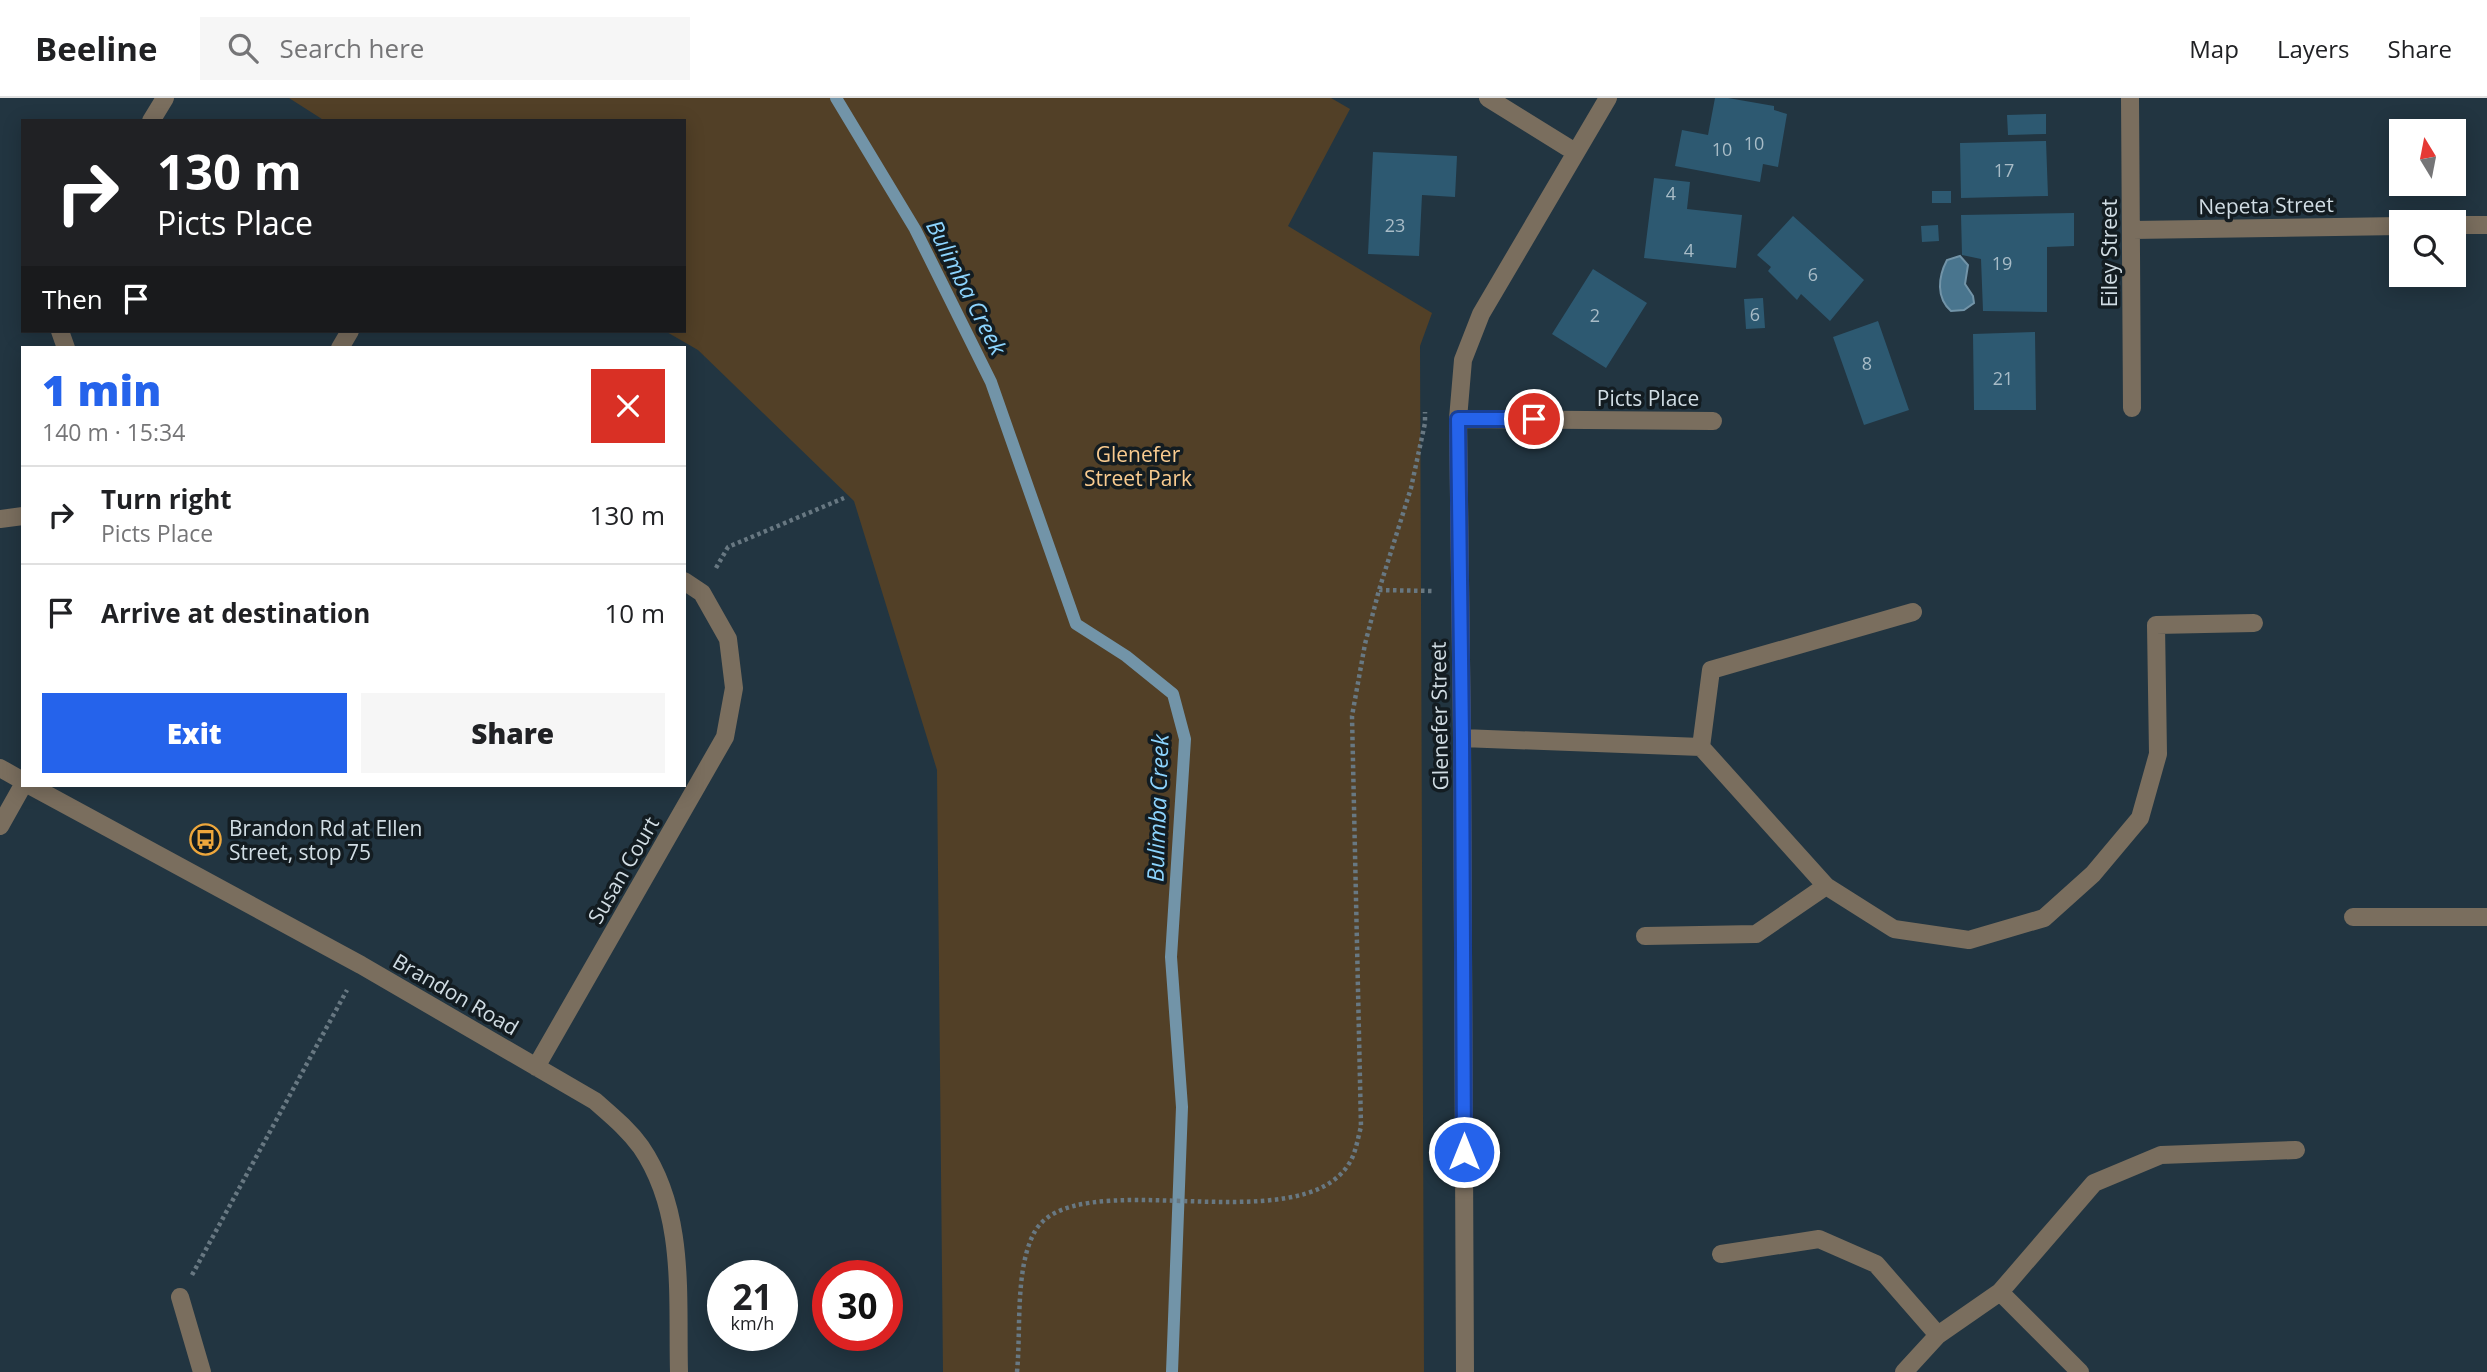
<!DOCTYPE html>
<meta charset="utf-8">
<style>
:root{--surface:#fff;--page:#f6f6f6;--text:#202124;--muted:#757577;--line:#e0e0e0;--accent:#2563eb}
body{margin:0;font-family:"Open Sans",sans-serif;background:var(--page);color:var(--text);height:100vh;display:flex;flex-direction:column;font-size:26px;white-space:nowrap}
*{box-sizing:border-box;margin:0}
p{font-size:23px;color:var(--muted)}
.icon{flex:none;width:38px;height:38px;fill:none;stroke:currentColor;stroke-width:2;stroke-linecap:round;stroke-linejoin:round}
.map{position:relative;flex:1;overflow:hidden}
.panel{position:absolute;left:21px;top:248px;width:665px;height:441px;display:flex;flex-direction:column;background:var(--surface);border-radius:0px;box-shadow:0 4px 18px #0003}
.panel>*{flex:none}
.top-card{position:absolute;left:21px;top:21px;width:665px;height:214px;border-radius:0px;box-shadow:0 4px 18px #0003;background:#202124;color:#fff;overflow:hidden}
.needle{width:46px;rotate:350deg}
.buttons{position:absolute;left:2389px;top:21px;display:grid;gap:14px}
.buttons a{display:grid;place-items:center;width:77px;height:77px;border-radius:0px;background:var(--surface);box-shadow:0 4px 18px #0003;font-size:35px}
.speed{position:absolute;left:707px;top:1162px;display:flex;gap:14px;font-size:35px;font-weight:700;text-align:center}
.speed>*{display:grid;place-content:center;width:91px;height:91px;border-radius:50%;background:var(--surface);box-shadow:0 4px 18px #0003;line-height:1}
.speed small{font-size:18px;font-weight:400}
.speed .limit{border:10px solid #d22;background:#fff;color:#111}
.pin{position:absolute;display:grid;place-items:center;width:60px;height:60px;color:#fff;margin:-30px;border:4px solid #fff;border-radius:50%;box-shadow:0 2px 7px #0007}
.me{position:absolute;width:77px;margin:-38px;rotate:0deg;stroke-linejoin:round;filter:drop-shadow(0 0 5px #0008)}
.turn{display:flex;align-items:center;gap:24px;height:147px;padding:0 21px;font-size:32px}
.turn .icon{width:91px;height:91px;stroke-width:2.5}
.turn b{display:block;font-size:49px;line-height:60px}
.then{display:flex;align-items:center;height:66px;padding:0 21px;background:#0003;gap:14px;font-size:26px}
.round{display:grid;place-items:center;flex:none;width:74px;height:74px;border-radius:0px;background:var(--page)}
.summary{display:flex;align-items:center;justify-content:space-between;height:119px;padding:0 21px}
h1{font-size:42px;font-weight:800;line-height:52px;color:var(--accent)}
.action{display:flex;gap:14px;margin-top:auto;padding:14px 21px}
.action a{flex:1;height:80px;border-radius:0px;background:var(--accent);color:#fff;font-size:28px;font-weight:800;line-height:80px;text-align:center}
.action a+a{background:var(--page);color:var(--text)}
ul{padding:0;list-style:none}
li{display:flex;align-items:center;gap:21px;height:98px;padding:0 21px;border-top:2px solid var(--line)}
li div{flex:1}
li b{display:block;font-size:26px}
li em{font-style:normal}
header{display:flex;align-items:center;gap:42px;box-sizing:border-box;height:98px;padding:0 35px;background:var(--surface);border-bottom:2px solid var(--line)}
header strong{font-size:33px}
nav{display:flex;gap:38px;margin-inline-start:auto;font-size:24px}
.search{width:490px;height:63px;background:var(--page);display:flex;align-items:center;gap:18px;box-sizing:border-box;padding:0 24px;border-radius:0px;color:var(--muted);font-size:26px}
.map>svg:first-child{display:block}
.green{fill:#524027}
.water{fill:#49758e;stroke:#7294a8;stroke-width:2}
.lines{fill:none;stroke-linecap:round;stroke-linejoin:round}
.stream{stroke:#7294a8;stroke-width:12}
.building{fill:#2d5971}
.path{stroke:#687882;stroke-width:4.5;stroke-dasharray:3.5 3.5;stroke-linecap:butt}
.minor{stroke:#7a6e5e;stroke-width:18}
.route-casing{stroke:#184099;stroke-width:18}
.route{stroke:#2563eb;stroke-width:12}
.labels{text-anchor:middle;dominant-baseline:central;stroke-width:7;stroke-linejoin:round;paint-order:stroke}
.number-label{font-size:18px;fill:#a8bcc7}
.street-label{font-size:21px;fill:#d1dde4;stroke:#131c21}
.park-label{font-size:21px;fill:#f9cb8f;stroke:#131c21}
.poi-label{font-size:21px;fill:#d1dde4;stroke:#131c21;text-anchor:start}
.water-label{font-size:23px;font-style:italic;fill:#8cd4fe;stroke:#131c21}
</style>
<header>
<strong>Beeline</strong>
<div class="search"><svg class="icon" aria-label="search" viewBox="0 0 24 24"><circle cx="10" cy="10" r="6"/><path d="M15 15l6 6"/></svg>Search here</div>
<nav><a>Map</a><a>Layers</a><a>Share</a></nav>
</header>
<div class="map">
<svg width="2487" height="1274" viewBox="0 0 2487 1274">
<rect width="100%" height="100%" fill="#223541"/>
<path class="green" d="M289 0H1331L1350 11 1288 128 1432 215 1420 248 1424 1274H943L937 672 854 403 698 252 665 233H684V23H325Z"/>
<path class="water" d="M1960 158 1968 167 1965 186 1973 198 1974 205 1964 212 1951 213C1936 200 1938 179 1947 162Z"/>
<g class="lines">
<path class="stream" d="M836 0 915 131 991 284 1076 526 1126 558 1173 596 1185 641 1171 859 1182 1009 1172 1274"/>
</g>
<path class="building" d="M1715 0H1728L1774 8V12L1787 16 1778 69 1763 66 1760 84 1675 68 1682 32 1708 37Z
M2046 16V36L2008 37 2007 17Z
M2046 43 2048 98 1961 100 1960 45Z
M1373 54 1457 58 1455 99 1422 97 1419 158 1368 156Z
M1654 80 1690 84 1687 111 1742 117 1736 170 1644 160Z
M1932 93H1951V105H1932Z
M2074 115V148L2047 149V214L1983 213 1981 161 1962 157 1961 117Z
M1793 118 1864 182 1830 223 1801 196 1797 202 1768 173 1771 169 1757 157Z
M1938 127 1939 143 1922 144 1921 128Z
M1593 171 1647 205 1606 270 1552 236Z
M1763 200 1765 230 1746 231 1744 201Z
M1878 223 1909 312 1864 327 1833 239Z
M2035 234 2036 312H1974L1973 236Z"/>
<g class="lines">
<path class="path" d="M716 470 728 449 844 400
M1379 492 1432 493
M192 1177 347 892
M1017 1274C1021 1233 1015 1174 1033 1137 1069 1059 1301 1149 1350 1064 1356 1054 1358 1039 1361 1029L1352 618 1365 546 1379 492 1411 390 1425 325V314"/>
<path class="minor" d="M1488 0 1575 54
M2130 0 2132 310
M151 23 165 0
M2454 127H2487
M2132 132 2401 128
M60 233 66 250
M340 250 350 233
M1458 321 1713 323
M0 421 23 418
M1462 640 1701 649 1826 788 1894 831 1969 842 2044 820 2093 776 2140 720 2158 656 2156 527 2254 525
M1701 649 1711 572 1913 514
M0 670 23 683
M31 688 361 867 595 1003C612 1018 628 1031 641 1049 686 1115 677 1198 679 1274
M0 728 23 687
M2353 819H2487
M1645 838 1756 836 1826 788
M536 969 725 639 734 590 728 541 702 495 684 483
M1721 1156 1819 1141 1876 1166 1938 1237
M2000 1194 2080 1274
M180 1199 202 1274
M1465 1274 1462 640 1458 321 1463 262 1481 216 1608 0
M1904 1274 1938 1237 2000 1194 2094 1085 2161 1057 2296 1052"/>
</g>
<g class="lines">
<defs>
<path id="route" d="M1464 1054 1462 640 1458 321H1534"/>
</defs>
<use href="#route" class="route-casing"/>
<use href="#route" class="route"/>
</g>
<defs>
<symbol id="bus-ring" viewBox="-11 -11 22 22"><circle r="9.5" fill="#131c21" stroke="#eea73c" stroke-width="1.5"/><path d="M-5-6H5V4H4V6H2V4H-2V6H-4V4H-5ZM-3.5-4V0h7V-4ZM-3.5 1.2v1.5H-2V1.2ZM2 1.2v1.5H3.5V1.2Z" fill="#eea73c"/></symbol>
</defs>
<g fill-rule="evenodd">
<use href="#bus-ring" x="188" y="724" width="35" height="35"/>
</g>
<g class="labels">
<g class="number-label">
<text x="1754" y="45">10</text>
<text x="1722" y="51">10</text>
<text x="2004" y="72">17</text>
<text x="1671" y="95">4</text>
<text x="1395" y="127">23</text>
<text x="1689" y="152">4</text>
<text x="2002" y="165">19</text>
<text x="1813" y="176">6</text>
<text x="1755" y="216">6</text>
<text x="1595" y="217">2</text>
<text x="1867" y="265">8</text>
<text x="2003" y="280">21</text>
</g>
<g class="street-label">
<text transform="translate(2266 107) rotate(-1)">Nepeta Street</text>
<text transform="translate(2109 155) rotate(-90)">Eiley Street</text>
<text x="1648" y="300">Picts Place</text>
<text transform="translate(1439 618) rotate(-91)">Glenefer Street</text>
<text transform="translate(623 772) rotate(-60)">Susan Court</text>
<text transform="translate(456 896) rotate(30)">Brandon Road</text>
</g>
<g class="park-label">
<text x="1138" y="356">Glenefer<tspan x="1138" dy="24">Street Park</tspan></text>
</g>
<g class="poi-label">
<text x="229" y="730">Brandon Rd at Ellen<tspan x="229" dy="24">Street, stop 75</tspan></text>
</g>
<g class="water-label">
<text transform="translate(967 189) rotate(63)">Bulimba Creek</text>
<text transform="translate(1157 710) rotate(-88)">Bulimba Creek</text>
</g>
</g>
</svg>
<div class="buttons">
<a><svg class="needle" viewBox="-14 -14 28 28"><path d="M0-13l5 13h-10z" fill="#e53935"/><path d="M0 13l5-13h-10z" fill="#757577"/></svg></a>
<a><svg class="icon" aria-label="search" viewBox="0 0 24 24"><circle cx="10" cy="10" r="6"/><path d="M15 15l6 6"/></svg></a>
</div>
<div class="speed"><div>21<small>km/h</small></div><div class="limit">30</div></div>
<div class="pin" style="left:1534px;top:321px;background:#d93025"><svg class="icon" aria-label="arrive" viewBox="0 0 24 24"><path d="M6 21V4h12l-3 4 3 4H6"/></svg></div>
<svg class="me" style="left:1464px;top:1054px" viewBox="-20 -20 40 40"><circle r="17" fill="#2563eb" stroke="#fff" stroke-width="3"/><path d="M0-11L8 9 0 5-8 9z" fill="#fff"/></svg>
<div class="top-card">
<div class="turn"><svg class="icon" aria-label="right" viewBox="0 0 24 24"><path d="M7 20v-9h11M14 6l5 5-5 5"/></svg><div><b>130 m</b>Picts Place</div></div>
<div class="then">Then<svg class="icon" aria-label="arrive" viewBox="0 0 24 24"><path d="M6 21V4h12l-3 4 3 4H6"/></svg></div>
</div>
<section class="panel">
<div class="summary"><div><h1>1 min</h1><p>140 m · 15:34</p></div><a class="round" style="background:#d93025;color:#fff"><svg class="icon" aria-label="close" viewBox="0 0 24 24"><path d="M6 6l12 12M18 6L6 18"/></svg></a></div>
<ul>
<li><svg class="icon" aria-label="right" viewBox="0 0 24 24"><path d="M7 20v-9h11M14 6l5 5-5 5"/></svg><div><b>Turn right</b><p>Picts Place</p></div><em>130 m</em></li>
<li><svg class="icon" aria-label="arrive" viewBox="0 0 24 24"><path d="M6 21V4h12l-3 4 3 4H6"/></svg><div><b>Arrive at destination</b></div><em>10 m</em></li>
</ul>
<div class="action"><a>Exit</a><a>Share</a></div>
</section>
</div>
